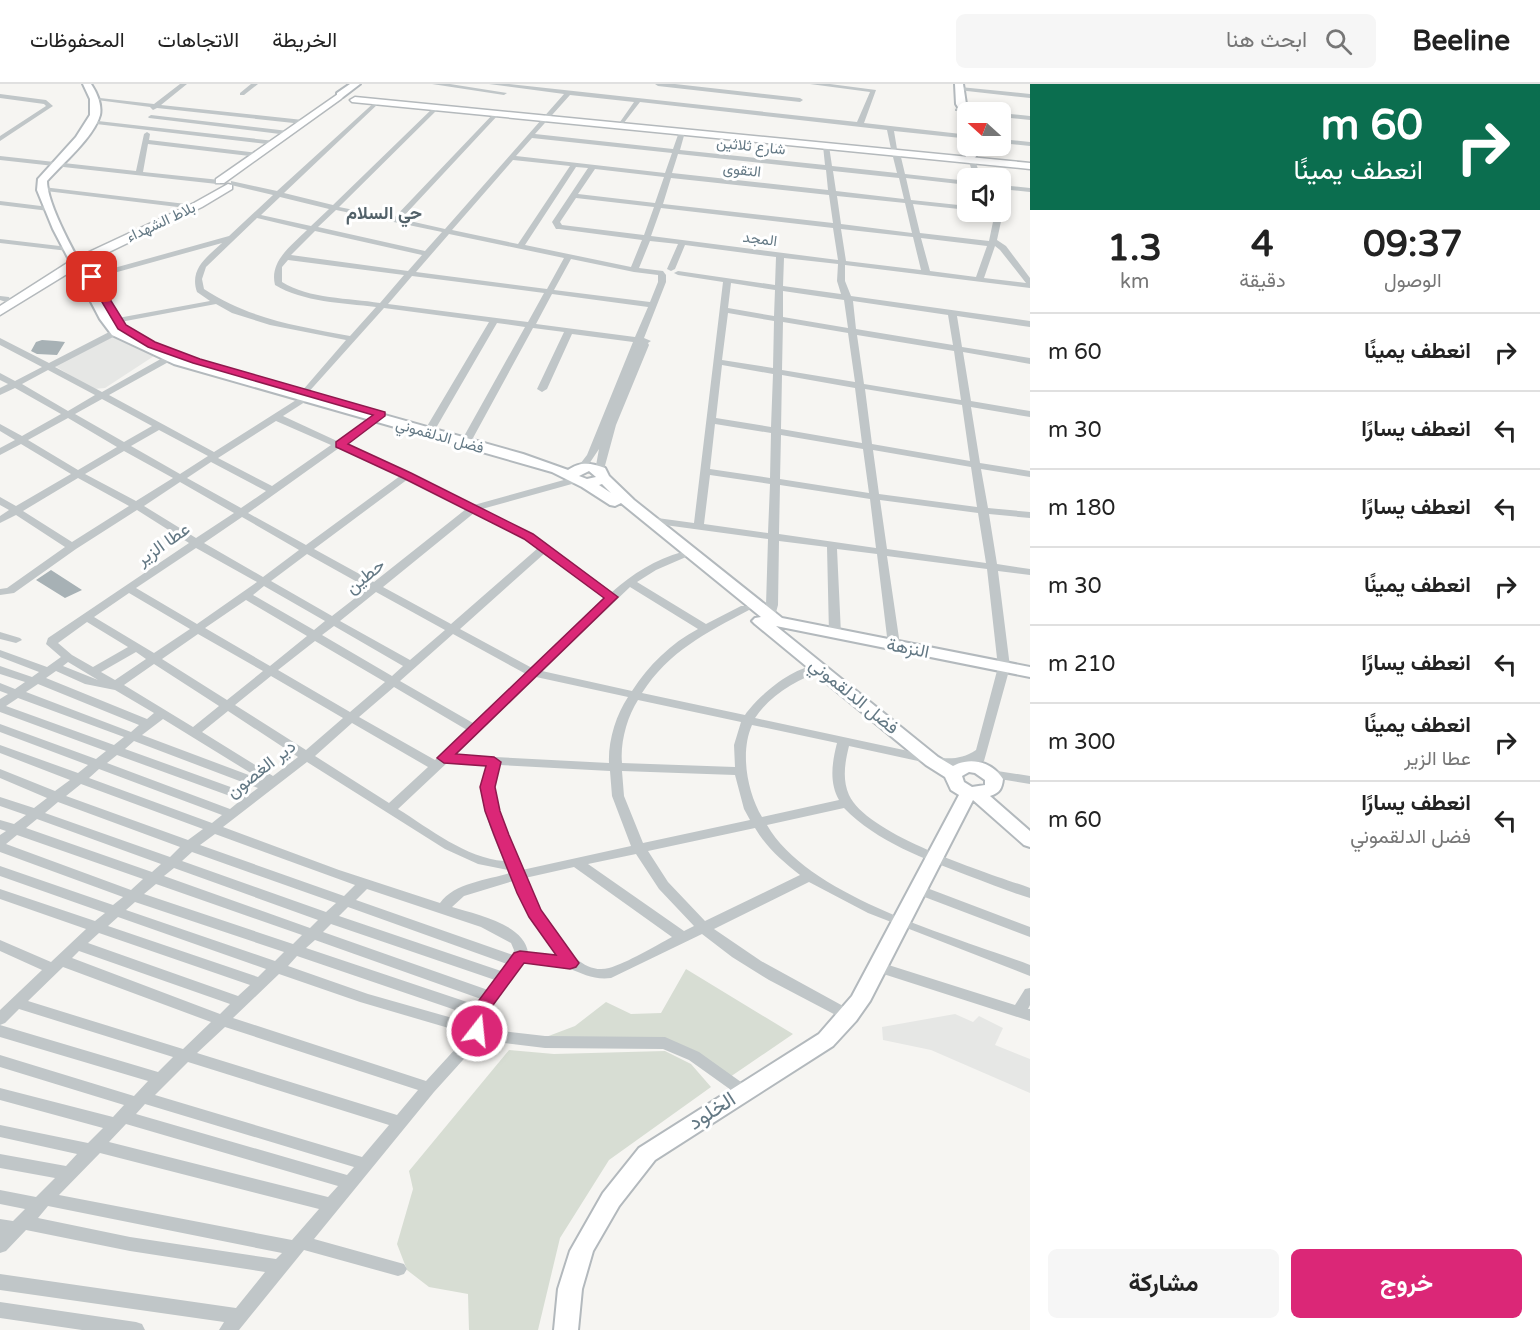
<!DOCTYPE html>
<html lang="ar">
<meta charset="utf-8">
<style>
:root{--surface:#fff;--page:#f6f6f6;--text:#222;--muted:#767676;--line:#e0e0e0;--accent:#db2777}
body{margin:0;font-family:"Varela Round",Vazirmatn,sans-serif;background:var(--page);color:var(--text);direction:rtl;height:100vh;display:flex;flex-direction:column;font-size:22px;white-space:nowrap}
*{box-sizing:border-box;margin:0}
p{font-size:20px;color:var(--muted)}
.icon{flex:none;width:33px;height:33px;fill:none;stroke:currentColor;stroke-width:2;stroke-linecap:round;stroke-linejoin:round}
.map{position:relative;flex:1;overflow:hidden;direction:ltr}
.details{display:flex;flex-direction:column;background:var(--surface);width:510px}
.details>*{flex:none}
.hud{background:#0b6e4f;color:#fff;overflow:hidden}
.needle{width:39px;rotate:291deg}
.fabs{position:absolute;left:957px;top:18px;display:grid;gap:12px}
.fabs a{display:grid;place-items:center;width:54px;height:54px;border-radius:9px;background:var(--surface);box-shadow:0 3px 9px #0003;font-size:30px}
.pin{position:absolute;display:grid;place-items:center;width:51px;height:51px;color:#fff;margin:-26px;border-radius:12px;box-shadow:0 3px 9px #0006}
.me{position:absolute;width:66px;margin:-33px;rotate:16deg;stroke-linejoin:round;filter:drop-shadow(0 0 4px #0008)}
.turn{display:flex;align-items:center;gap:21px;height:126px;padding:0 18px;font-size:27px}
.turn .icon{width:78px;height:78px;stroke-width:2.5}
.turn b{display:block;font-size:42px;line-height:51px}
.eta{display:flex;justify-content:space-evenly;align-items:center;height:102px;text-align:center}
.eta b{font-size:36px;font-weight:700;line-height:42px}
.button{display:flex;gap:12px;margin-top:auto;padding:12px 18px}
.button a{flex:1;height:69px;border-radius:9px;background:var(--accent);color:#fff;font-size:24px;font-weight:700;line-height:69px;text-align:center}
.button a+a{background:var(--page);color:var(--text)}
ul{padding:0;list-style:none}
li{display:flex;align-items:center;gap:18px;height:78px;padding:0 18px;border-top:2px solid var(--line)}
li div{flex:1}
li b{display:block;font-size:22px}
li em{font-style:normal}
header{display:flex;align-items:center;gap:36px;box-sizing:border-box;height:84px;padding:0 30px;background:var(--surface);border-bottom:2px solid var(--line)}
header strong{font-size:28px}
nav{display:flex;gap:33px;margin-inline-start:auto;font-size:21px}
.search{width:420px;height:54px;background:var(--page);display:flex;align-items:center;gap:15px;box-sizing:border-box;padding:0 21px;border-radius:9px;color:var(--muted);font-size:22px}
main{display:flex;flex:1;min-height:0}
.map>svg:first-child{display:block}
.built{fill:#e6e7e5}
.green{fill:#d7ddd3}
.building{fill:#a7b1b5}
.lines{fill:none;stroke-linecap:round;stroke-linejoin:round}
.secondary-casing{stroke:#b3b9bd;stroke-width:4}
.primary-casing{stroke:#b4b9bc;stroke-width:3}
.street{fill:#c0c6c8;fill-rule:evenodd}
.secondary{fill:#fff;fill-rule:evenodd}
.primary{fill:#fff;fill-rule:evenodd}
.route{fill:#db2777;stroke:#8e194d;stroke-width:1.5}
.labels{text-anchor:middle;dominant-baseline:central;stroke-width:6;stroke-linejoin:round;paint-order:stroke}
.far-street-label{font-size:15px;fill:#637884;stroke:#fff}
.far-quarter-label{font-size:18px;font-weight:bold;fill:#526169;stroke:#fff}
.street-label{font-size:18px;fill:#637884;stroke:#fff}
.near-street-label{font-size:21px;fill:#637884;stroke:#fff}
</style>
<header>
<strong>Beeline</strong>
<div class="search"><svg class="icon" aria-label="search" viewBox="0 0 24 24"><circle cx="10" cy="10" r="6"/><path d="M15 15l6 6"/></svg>ابحث هنا</div>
<nav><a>الخريطة</a><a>الاتجاهات</a><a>المحفوظات</a></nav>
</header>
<main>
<section class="details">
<div class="hud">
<div class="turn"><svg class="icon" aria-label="right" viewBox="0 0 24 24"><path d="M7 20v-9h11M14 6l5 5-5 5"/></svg><div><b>60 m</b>انعطف يمينًا</div></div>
</div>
<div class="eta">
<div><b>09:37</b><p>الوصول</p></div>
<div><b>4</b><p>دقيقة</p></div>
<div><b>1.3</b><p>km</p></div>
</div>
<ul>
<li><svg class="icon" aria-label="right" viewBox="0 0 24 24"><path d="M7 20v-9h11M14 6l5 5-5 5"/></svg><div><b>انعطف يمينًا</b></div><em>60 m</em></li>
<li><svg class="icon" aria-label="left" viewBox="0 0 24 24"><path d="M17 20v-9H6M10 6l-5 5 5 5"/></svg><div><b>انعطف يسارًا</b></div><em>30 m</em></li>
<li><svg class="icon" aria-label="left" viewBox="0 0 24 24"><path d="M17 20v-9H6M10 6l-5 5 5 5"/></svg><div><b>انعطف يسارًا</b></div><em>180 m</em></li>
<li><svg class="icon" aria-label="right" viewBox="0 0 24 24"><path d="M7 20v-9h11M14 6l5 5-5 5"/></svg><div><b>انعطف يمينًا</b></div><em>30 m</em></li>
<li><svg class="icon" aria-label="left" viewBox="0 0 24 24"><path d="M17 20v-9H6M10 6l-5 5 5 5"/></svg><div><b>انعطف يسارًا</b></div><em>210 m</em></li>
<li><svg class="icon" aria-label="right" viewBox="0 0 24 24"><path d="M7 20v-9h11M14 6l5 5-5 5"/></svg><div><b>انعطف يمينًا</b><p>عطا الزير</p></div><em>300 m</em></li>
<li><svg class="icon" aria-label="left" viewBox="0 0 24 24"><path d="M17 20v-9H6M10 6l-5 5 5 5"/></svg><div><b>انعطف يسارًا</b><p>فضل الدلقموني</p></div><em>60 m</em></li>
</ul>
<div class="button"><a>خروج</a><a>مشاركة</a></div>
</section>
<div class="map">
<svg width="1030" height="1246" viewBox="0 0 1030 1246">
<rect width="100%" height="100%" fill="#f6f5f2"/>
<path class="built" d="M112 253 154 272 105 304 93 305 55 282Z
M955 930 973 938 979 932 1003 944 995 961 1030 975V1009L931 966 883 956 882 943Z"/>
<path class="green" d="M686 885 793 950 730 993 665 959 538 956 575 942 606 918 631 930 661 929Z
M509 966 554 970 665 967 691 980 711 1003 609 1076 560 1154 538 1246H469L468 1210 429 1203 407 1186 397 1160 413 1105 409 1087Z"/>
<path class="building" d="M42 256 56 257 65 258 57 271 37 270 31 267 36 258Z
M51 486 82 506 65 514 36 496Z"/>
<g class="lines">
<defs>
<path id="secondary" d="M83 0H91C97 9 102 21 100 31 94 53 62 80 47 97 47 128 95 204 111 234L120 245 182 274 523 370 568 386C581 377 591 379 605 384L609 392 634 416 782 534 1030 583V593L776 542 938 673 953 682C971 672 992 678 1003 695 1002 704 1000 709 990 712L1030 747V763L1024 761 973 716 870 917 856 937 833 962 655 1076 619 1122 593 1167 582 1205 578 1246H554L558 1205 570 1167 603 1109 639 1064 819 950 852 912 959 711 951 706 945 693 926 681 755 540 752 537 755 534 761 533 621 419 615 422 610 421 582 403 552 388 174 280 112 251 100 235 53 145 37 106 38 95 76 53 90 31V15ZM589 387 596 393 587 395 579 392ZM602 400 611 409 599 401ZM969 688 975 689 985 696V701L972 703 964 698 962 692Z
M350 0H360L343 13H337V9Z
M955 0H963L966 20 971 28H968V62H972L976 73 971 76 966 73C961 59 957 43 961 28L956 20Z"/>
<path id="primary" d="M338 10 343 13 341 15 224 99H216V95Z
M355 13 1030 79V85L352 18 350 16Z
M228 100 232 101V105L202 123 80 182 0 231V222L72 176 194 119Z"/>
</defs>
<use href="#secondary" class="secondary-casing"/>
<use href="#primary" class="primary-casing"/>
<path class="street" d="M180 0H187L161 21 303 36 306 38 303 40 157 24 153 26 150 23 97 16 100 14 154 20Z
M251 0H258L244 11H240V9Z
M432 0H450L507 9 504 11Z
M489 0H509L857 38 870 8 810 0H830L876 6 864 39 961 50 964 52 961 54 894 47 897 65 894 67 891 65 887 46 640 18 623 40 620 38 634 18 570 11 535 50 673 65 679 48 682 46 685 48 680 66 825 81 823 62 826 60 829 62 832 82 897 89 892 69 896 67 900 69 905 90 968 97V101L906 94 911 116 968 122V126L913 120 920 149 989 157 994 133 990 128H998L1002 133 997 156 1006 162 1030 194V204L845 181V197L851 212 1030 237V243L957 232 962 263 1030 274V280L963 268 971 317 1030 327V333L971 323 980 379 1030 387V393L981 385 988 424 1030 428V434L989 430 997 480 1030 485V491L998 487 1010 583 984 677 958 682H941L849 662C845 678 842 695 849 711 868 752 988 789 1030 804V814C1009 808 989 799 969 792 925 775 877 758 844 724L767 741C809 814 954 852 1030 881V892L868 829 809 798 714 845 761 877 854 928 856 932 854 936 849 938 769 896 732 873 702 850 611 894C594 896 583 890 568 884 555 879 537 880 524 879L484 932 485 945 545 952 665 953 699 968 748 1003 751 1007 748 1011 743 1013 738 1011 689 976 663 965 545 964 481 956 434 1008 314 1155 404 1180 407 1185 404 1190 398 1192 304 1166 239 1246H219L224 1238 0 1206V1190L236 1224 265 1188 130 1167 26 1146 6 1167 0 1169V1135L13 1137 25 1125 0 1120V1106L36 1113 55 1094 0 1084V1070L66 1082 77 1070 0 1053V1041L88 1059 103 1044 0 1016V1004L113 1033 124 1021 0 983V971L134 1012 148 997 0 953V941L158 988 173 973 19 925 5 939 0 941V926L42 886 0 867V856L51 878 86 845 0 815V805L95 837 105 829 0 792V782L113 821 123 813 0 768V751L6 747 0 745V736L14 740 26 731 0 722V713L34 724 47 714 0 694V685L55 707 70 696 0 669V661L78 689 88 681 0 648V640L96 675 106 667 0 628V615L8 610 0 607V599L15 605 25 598 0 590V582L32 593 39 588 0 573V566L47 583 61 573 46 560 48 554 189 459 137 426 76 465 14 509 0 511V505L7 504 65 463 16 431 0 439V432L9 426 0 421V413L16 422 71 390 21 360 0 371V364L15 356 0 347V340L22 352 61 330 15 304 0 311V304L8 300 0 296V289L15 297 42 283 0 261V254L49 279 113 246H119V250L55 283 102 308 166 272H172V276L109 311 214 368 304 311 300 309 302 307 346 256 270 241 232 229 216 220 115 239V235L118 234 210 217 197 208C189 185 207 173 222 159L92 195 88 193 89 191 229 152 273 111 231 101V97L277 107 377 16 380 18 379 19 284 109 333 121 435 22H439V24L339 123 394 134 495 28H499V30L401 135 445 145 564 10ZM532 54 672 69 665 89 516 72ZM678 70 826 86 828 106 672 89ZM513 76 570 82 518 160 452 146ZM576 83 588 84 552 138 556 145H559L642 156 631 183 525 161ZM595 85 664 93 655 119 578 110ZM833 87 899 94 904 115 836 107ZM671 94 829 111 833 139 663 120ZM837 112 905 119 912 149 841 140ZM280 113 329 125 311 142 261 131ZM576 114 654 123 644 151 562 141 560 138ZM661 124 833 144 838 176 651 152ZM336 126 442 148 425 167 318 143ZM257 134 307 146C292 161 269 177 275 201 303 218 343 219 376 223L350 252C298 242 249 235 204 205L202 195 206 183ZM841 145 913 153 921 186 846 177ZM315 147 422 171 408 187 291 171ZM449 150 564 174 547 205 416 188ZM921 154 987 162 976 193 930 187ZM650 157 678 160 667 185 671 187 675 185 685 161 776 173 775 201 678 187 674 189 678 191 723 198 694 439 650 433 645 436 650 439 768 455 766 521 763 532 769 535 775 532 778 521 779 457 827 463 829 550 835 553 841 550 837 465 877 470 888 561 894 564 900 561 887 472 987 485 998 583 976 666C964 674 954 675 941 674L755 634C772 609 797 596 824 586L826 584 824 582C798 577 758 612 745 631L642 609C669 567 706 549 749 526L751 524 749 522H741L706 540 637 498 656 486 686 473 687 471 682 468C656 475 632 490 612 508L532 450 482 425 579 398V394H571L474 421 411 389 345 360 384 332V328H378L337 357 283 332 308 316 310 314 306 311 384 224 489 238 426 344 431 347 436 344 497 239 525 243 463 354 468 357 473 354 533 244 564 248 537 305 542 308 547 305 572 250 633 258 587 371 577 384 579 386H585L599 365 595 387 600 390 603 389 616 341 649 261 648 259 651 257 644 254 666 198V191L663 187 639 184ZM995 162 1000 166 1026 199 984 194ZM784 174 838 180 837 197 841 210 783 202ZM571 175 634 188 658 191V198L650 218 554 206ZM288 176 404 191 380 219C349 214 309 215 282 198V183ZM412 192 544 209 528 238 388 220ZM731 199 775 206 774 232 728 224ZM783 207 844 216 848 244 783 233ZM552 210 648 223 635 253 536 240ZM853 217 948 231 953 261 856 245ZM728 229 774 237 773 284 722 276ZM783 238 848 249 855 298 782 286ZM857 251 954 267 961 316 864 300ZM722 281 773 290 771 343 716 334ZM48 286 95 311 68 327 22 300ZM782 291 855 304 862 359 781 345ZM865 305 962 321 970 377 872 360ZM102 315 152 342 124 358 75 330ZM68 334 117 363 78 386 28 356ZM276 337 331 361 272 402 218 374ZM715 340 771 349 770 394 710 385ZM159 346 208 372 180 390 131 362ZM781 351 863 365 869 409 780 395ZM339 364 400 392 306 461 248 429ZM873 366 971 383 977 423 879 410ZM124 367 173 394 136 417 85 390ZM211 378 266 407 241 424 187 394ZM710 391 770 400 768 449 704 440ZM78 394 129 422 72 458 23 427ZM408 395 466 425 374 498 314 465ZM180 398 234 429 196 454 144 422ZM780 401 870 415 876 464 779 450ZM880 416 978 429 986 479 887 465ZM474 429 524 454 538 464 451 540 383 503ZM242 433 299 466 263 493 204 459ZM196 464 257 498 197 540 136 504ZM545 469 606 514 532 584 460 545ZM307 470 368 504 332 532 271 497ZM264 502 325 537 314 546 253 511ZM630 503 698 545C671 559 648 582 632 607L542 587ZM376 508 445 546 410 576 340 537ZM129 509 190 545 154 569 94 533ZM246 516 307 552 270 582 205 544ZM87 538 128 563 93 583 72 571 58 559ZM334 542 403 582 392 592 322 551ZM198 550 263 587 227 616 162 575ZM453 550 526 590 473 639 400 597ZM315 557 385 598 350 628 278 586ZM136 568 146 575 115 596 101 588ZM68 578 98 596 63 582ZM154 580 219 622 193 643 124 601ZM56 587 85 600 115 606 154 629 147 635 46 594ZM271 592 343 634 306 666 235 621ZM536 593 628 613C616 631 608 657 609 679L455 671ZM38 600 139 641 131 648 26 608ZM394 603 467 646 435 676 359 633ZM18 614 124 653 114 661 6 622ZM638 616 741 638 734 661 735 683 622 679C620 659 627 633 638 616ZM228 627 298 673 273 692 202 648ZM163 635 262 696 142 651ZM352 639 428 683 389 719 315 672ZM752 641 837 659C832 679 829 698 839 716L762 733C747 708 740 668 752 641ZM134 657 258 704 250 710 125 665ZM117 671 241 716 230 725 107 679ZM307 678 445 765 478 780 508 786 510 789C487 796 454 799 440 819L339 786 223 743ZM448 678 487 680C475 713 491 747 504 777 466 774 430 745 398 725ZM499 681 610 687 612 712 631 762 522 786C507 754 487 716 499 681ZM99 685 222 731 212 739 89 694ZM622 687 735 691 744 725 750 736 643 759 624 712ZM81 700 203 745 188 756 66 712ZM58 718 180 763 170 773 45 729ZM37 735 161 780 152 788 26 744ZM755 744C766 763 782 777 800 791L705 837 668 798 648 767ZM215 750 355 801 344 812 200 761ZM17 751 143 795 131 806 6 760ZM192 768 336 819 326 828 182 777ZM636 770 659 805 694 842 684 847 588 780ZM574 783 672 853C655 862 627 879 609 884 570 895 538 821 525 794ZM174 784 318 836 310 844 164 792ZM513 797 542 850 557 872 528 869C525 840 475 830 452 823L464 812ZM156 800 302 851 293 860 144 810ZM367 805 481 843 511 859 514 866 513 871 356 816ZM135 818 284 868 275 877 126 826ZM348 823 507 880 501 887 339 832ZM118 833 266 885 258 893 108 842ZM331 840 495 896 488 906 323 848ZM99 849 250 901 238 912 88 859ZM315 856 481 915 476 921 306 864ZM79 867 230 920 220 930 72 874ZM297 872 470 931V939L368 910 288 882ZM63 883 211 938 183 965 28 917ZM279 890 360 918 469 950 426 997 233 934ZM225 943 418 1006 397 1031 197 969ZM188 978 389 1041 362 1073 155 1011ZM145 1020 354 1083 347 1091 136 1030ZM126 1040 338 1102 328 1113 109 1058ZM100 1069 319 1125 292 1156 59 1111ZM48 1122 282 1169 276 1175 130 1153 38 1134Z
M655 0H675L800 14 803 16 800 18 658 2Z
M960 3 1030 10V14L958 6V4Z
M0 10 46 16 53 22 0 57V52L46 22 44 20 0 14Z
M957 24 983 28 955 27V25Z
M1000 29 1030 32V36L1000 33Z
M151 31 288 47 291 49 288 51 149 34 148 33Z
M98 37 275 57 278 59 275 61 96 40 95 39Z
M147 48 150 50 149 56 258 69 262 71 258 73 148 60 143 88 220 96V100H217L0 76V72L136 87 144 50Z
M1000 55 1030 58V62L1000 59Z
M968 74 975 76 981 94H974Z
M1000 101 1030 104V108L1000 105Z
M43 103 186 120 190 122 186 124 46 107H43Z
M0 117 49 123 53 125 49 127 0 121Z
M0 155 68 163 72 165 68 167 0 159Z
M0 212 9 213 10 215 6 218 0 216Z
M0 548 20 554 22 556 16 559 0 555Z
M991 686 1030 692V700L987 693 985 690Z
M919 801 1030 843V853L914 809 912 806 914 803Z
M879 878 1015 921 1025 905 1030 904V921L1028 925H1030V937L874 887 872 883 874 879Z
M0 1218 136 1238 142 1240 145 1246H82L0 1234Z"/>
<use href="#secondary" class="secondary"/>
<use href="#primary" class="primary"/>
</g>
<path class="route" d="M88 191H95L126 241 155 258 200 275 385 328V332L348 360 411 389 533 450 618 513 456 670 494 673 501 678 495 703 500 727 509 751 541 826 579 879 576 883 570 885 524 879 485 932 486 947 483 951 477 953 471 951 469 947 468 931 514 869 520 867 556 871 529 833 517 809 494 751 485 727 480 703 486 682 444 679 437 674 604 514 524 455 403 394 336 363V358L373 331 193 279 148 263 118 245 87 193Z"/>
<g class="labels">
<g class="far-street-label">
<text transform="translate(751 62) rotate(6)">شارع ثلاثين</text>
<text transform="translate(742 86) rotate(6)">التقوى</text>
<text transform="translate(161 138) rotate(-25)">بلاط الشهداء</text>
<text transform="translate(760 155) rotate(7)">المجد</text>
<text transform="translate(440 352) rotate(16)">فضل الدلقموني</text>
</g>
<g class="far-quarter-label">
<text x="384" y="129">حي السلام</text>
</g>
<g class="street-label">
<text transform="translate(163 460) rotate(-35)">عطا الزير</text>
<text transform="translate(365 492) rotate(-39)">حطين</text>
<text transform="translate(908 564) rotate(11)">النزهة</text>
<text transform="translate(854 612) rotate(39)">فضل الدلقموني</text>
<text transform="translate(261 685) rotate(-38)">دير الغصون</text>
</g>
<g class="near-street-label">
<text transform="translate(712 1027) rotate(-33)">الخلود</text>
</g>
</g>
</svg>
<div class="fabs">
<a><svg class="needle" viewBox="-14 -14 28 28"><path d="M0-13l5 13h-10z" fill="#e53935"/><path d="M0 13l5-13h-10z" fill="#767676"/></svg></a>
<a><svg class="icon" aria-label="sound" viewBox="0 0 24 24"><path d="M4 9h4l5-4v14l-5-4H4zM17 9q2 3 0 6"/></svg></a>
</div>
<div class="pin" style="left:92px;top:193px;background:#d93025"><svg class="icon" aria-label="arrive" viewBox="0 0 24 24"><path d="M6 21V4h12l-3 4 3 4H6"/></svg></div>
<svg class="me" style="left:477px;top:947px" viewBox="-20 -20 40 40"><circle r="17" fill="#db2777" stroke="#fff" stroke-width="3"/><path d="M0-11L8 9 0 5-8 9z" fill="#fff"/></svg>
</div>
</main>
